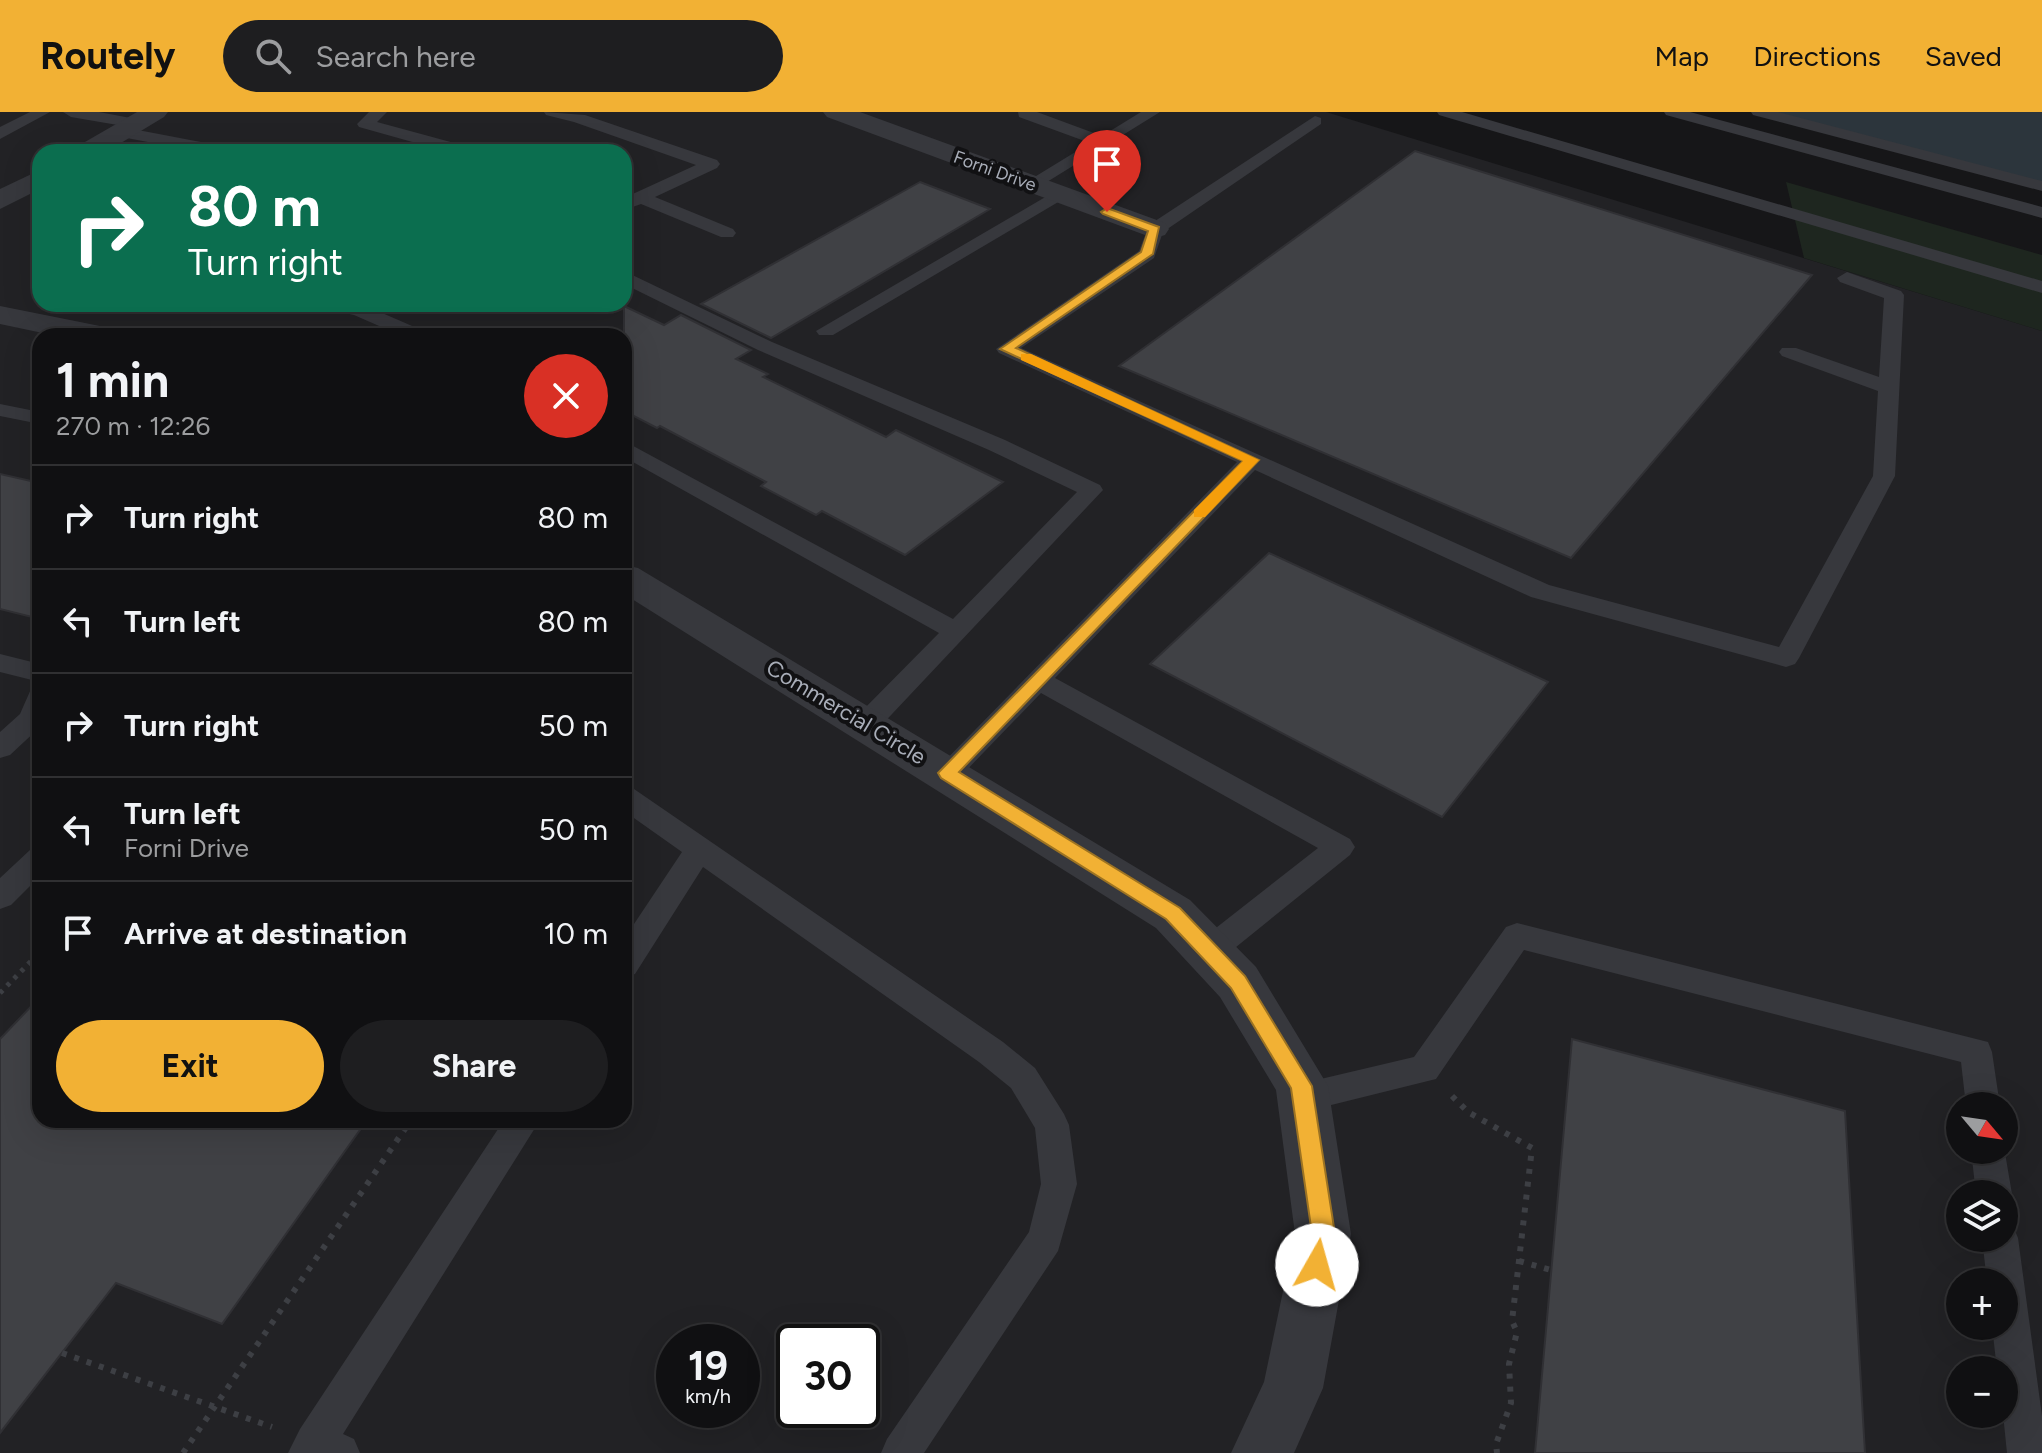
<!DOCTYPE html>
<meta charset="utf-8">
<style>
:root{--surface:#101012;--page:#1e1e20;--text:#f1f3f6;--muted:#9c9d9f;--line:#303032;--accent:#f2b134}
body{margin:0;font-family:Figtree,sans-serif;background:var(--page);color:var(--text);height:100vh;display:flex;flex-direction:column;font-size:30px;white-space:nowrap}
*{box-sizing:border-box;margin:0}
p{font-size:26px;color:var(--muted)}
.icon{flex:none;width:44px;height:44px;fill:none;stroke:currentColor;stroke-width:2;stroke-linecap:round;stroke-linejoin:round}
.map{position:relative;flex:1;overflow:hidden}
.drawer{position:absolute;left:32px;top:216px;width:600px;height:800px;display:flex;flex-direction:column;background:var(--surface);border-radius:24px;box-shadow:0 8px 32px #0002,0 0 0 2px var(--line)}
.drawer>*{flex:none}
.banner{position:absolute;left:32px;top:32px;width:600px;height:168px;border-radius:24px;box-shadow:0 8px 32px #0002,0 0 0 2px var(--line);background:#0b6e4f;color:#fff;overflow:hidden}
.needle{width:52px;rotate:119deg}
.fabs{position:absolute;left:1946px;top:980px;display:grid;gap:16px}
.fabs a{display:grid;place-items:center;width:72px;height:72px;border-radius:50%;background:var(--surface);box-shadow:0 8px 32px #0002,0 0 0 2px var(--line);font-size:40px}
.speed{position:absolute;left:656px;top:1212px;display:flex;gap:16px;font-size:40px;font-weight:700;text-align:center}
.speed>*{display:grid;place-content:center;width:104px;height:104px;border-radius:50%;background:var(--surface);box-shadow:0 8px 32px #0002,0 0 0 2px var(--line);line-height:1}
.speed small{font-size:20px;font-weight:400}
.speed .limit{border:4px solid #111;border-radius:12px;background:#fff;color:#111}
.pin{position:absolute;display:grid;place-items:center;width:68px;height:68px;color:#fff;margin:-82px -34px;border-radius:50% 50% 50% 0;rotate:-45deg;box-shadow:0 0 8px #0007}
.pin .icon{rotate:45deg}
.me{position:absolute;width:88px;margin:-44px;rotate:7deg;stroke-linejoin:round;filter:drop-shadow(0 0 6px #0008)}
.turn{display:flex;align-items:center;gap:28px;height:168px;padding:0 24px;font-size:36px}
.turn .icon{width:104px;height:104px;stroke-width:2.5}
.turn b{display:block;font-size:56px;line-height:68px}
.round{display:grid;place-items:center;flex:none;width:84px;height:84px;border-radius:42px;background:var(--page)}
.headline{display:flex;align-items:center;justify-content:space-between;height:136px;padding:0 24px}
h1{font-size:48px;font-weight:700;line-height:60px}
.button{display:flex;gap:16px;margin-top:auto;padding:16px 24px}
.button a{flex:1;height:92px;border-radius:48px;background:var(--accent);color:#111;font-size:32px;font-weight:700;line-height:92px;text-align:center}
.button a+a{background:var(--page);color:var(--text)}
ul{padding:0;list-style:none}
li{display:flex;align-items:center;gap:24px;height:104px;padding:0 24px;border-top:2px solid var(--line)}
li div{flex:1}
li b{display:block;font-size:30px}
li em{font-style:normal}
header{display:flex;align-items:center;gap:48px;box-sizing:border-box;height:112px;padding:0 40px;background:var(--accent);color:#111}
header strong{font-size:38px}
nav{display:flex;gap:44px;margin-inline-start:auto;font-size:28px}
.search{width:560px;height:72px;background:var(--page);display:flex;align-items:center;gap:20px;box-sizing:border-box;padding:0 28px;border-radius:44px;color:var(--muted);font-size:30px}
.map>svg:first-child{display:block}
.built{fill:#222225;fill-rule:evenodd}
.green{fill:#1e261f}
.water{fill:#2c353c}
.building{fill:#404145;stroke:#303034;stroke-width:2}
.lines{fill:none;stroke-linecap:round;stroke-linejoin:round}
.path-far1{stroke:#3d3f44;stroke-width:5;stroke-dasharray:4 6;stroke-linecap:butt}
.path{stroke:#3d3f44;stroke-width:6;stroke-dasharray:5 8;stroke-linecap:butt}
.service{fill:#37383d;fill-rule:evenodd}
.minor{fill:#37383d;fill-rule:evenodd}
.route{fill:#f2b134;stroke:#9d7322;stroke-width:2}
.slow{fill:#f59e0b}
.labels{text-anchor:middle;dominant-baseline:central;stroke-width:8;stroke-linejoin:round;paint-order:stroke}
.far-street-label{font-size:18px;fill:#a8adb8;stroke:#111113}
.street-label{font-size:22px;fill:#a8adb8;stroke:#111113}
</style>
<header>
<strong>Routely</strong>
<div class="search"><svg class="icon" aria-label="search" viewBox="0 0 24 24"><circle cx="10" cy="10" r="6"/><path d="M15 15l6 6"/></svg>Search here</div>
<nav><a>Map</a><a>Directions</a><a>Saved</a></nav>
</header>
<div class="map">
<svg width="2042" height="1341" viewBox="0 0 2042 1341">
<rect width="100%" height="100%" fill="#161618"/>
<path class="built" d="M0 0H1326L2042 219V1341H0ZM40 40H624V192H40ZM40 224H624V1008H40ZM1960 994H2004V1038H1960ZM1960 1082H2004V1126H1960ZM1960 1170H2004V1214H1960ZM674 1230H742V1298H674ZM794 1230H862V1298H794ZM1960 1258H2004V1302H1960Z"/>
<path class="green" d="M1786 70 2042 143V219L1804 146Z"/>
<path class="water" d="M1775 0H2042V70Z"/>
<path class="building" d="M1415 39 1812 163 1571 446 1119 254Z
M920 70 990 97 771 226 701 192Z
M624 194 664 213 681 203 751 238 736 247 768 262 763 265 886 325 896 318 1003 370 905 443 822 399 816 403 761 374 766 370 660 314 657 316 624 299Z
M0 362 40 371V507L0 497Z
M1269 441 1548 570 1442 705 1150 552Z
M40 885V1008H367L222 1212 116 1171 0 1321V927Z
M1572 927 1845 999 1865 1341H1535Z"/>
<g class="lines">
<path class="path-far1" d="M0 881 40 840"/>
<path class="path" d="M1452 984 1468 1000 1532 1036 1512 1209 1517 1220 1509 1252 1511 1291 1496 1332 1497 1341
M1519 1149 1551 1158
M62 1241 272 1315
M183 1341 411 1008"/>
<path class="service" d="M30 0H50L0 27V15Z
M63 0H99L141 8 143 11 135 16 71 5Z
M369 0H387L377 10 469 35 471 39 448 40 359 15 357 12Z
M544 0 585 3 717 48 720 52 717 56 655 85 733 117 736 121 733 125H721L641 92 624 98V86L696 53 574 10 546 3Z
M1018 0H1037L1102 24 1141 0H1160L1034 78 1025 73 1028 69 1090 31 1019 5Z
M1437 0H1462L2042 169V181L1439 3Z
M1664 0H1690L2042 95V106L1666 3Z
M1751 0H1778L2042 69V79L1753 3Z
M1315 4 1321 6V12L1163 120 1154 146 1021 236 1549 473 1779 535 1873 364 1878 279 1782 244 1779 240 1782 236H1796L1879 265 1884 186 1840 170 1837 166 1847 160 1901 179 1904 183 1895 364 1799 546 1795 552 1786 555 1531 485 1255 358 1055 566 1350 727 1355 735 1350 743 1220 848 1209 852 1198 848 1194 839 1198 830 1318 736 1041 581 957 668 947 671 937 668 933 661 1237 350 999 241 996 237 1139 139 1149 113Z
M122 15 227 35 235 40H201L116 24 114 20 116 16Z
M1059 77 1065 78 1068 82 1065 86 833 223H819L816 219Z
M624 159 772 230 1005 328 1100 373 1103 378 876 619 866 622 856 619 853 612 856 605 939 521 624 345V329L953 507 1077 380 989 338 758 238 624 172Z
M318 192 366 194 426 220 429 224H402L354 203 321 196Z
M0 292 40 300V312L0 304Z
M0 542 40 552V570L0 560Z
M40 575V615L10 643 0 646V620L20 602 31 577Z
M624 673 634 677 1003 930 1035 956 1064 1002 1069 1013 1077 1072 1058 1139 924 1341H881L887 1327 1029 1120 1041 1072 1035 1016 1011 976 979 950 703 755 635 862 624 866V827L682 740 624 699Z
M40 735V764L11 793 0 797V766L30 738Z
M1517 811 1988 930 1992 940 2000 994H1966L1961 950 1524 838 1436 967 1303 1000 1291 996 1286 985 1291 974 1414 945 1506 815Z
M504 1008H540L343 1322 354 1327 360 1341H288L300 1317Z
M2004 1035 2012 1082 2004 1095V1082H1976L1971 1038H2004Z
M2004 1110 2013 1114 2018 1126 2042 1304V1341H2007L2003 1302 2004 1258H1997L1992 1214H2004V1170H1987L1982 1126H2004Z"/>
<path class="minor" d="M137 0H168L164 5 106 40H74L78 34Z
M823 0H860L1165 111 1169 117 1165 123 1155 126 1145 123 827 5Z
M40 58V77L0 97V77Z
M0 194 115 217 120 224H57L0 212Z
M624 453 638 456 1190 788 1256 855 1328 974 1351 1122 1323 1276 1294 1341H1231L1264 1270 1295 1122 1276 978 1220 885 1156 816 624 482Z"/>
</g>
<path class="route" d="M1107 96 1159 115 1153 142 1016 236 1259 348 959 660 1180 796 1245 864 1312 974 1335 1122 1326 1161 1317 1165 1309 1161 1306 1153 1312 1122 1291 976 1231 876 1166 807 941 666 938 661 1243 349 1000 237 1141 140 1148 119 1103 102 1101 100Z"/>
<path class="slow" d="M1021 242H1031L1259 348 1205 405H1194V398L1243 349 1021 248Z"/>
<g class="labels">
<g class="far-street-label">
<text transform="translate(995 59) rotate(20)">Forni Drive</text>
</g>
<g class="street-label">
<text transform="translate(846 600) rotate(31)">Commercial Circle</text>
</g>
</g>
</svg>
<div class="fabs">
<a><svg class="needle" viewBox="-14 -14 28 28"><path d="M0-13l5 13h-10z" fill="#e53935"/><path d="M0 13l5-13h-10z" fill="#9c9d9f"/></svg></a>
<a><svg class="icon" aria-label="layers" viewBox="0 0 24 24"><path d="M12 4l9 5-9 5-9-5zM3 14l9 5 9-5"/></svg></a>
<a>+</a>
<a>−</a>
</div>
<div class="speed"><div>19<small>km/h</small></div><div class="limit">30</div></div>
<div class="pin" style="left:1107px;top:100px;background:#d93025"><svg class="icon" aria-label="arrive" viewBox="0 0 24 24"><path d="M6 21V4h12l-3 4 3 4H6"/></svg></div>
<svg class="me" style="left:1317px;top:1153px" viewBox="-20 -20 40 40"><circle r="19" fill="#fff"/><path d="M0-13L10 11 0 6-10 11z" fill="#f2b134"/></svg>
<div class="banner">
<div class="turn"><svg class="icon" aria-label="right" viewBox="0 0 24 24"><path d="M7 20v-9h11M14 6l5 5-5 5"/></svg><div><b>80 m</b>Turn right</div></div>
</div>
<section class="drawer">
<div class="headline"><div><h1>1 min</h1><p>270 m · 12:26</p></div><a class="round" style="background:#d93025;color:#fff"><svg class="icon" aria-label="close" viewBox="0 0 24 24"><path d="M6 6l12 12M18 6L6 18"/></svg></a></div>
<ul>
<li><svg class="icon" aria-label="right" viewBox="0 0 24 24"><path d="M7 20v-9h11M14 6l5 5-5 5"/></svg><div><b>Turn right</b></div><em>80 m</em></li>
<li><svg class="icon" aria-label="left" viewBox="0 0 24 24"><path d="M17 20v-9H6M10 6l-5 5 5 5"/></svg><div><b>Turn left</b></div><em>80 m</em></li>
<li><svg class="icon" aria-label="right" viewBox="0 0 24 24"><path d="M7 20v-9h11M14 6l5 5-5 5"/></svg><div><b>Turn right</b></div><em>50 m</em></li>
<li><svg class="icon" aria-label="left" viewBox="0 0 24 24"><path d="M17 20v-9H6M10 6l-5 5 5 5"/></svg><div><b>Turn left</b><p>Forni Drive</p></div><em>50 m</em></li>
<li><svg class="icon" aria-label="arrive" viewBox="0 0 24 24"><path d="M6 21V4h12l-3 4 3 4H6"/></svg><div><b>Arrive at destination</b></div><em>10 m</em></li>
</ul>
<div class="button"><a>Exit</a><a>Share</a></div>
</section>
</div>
